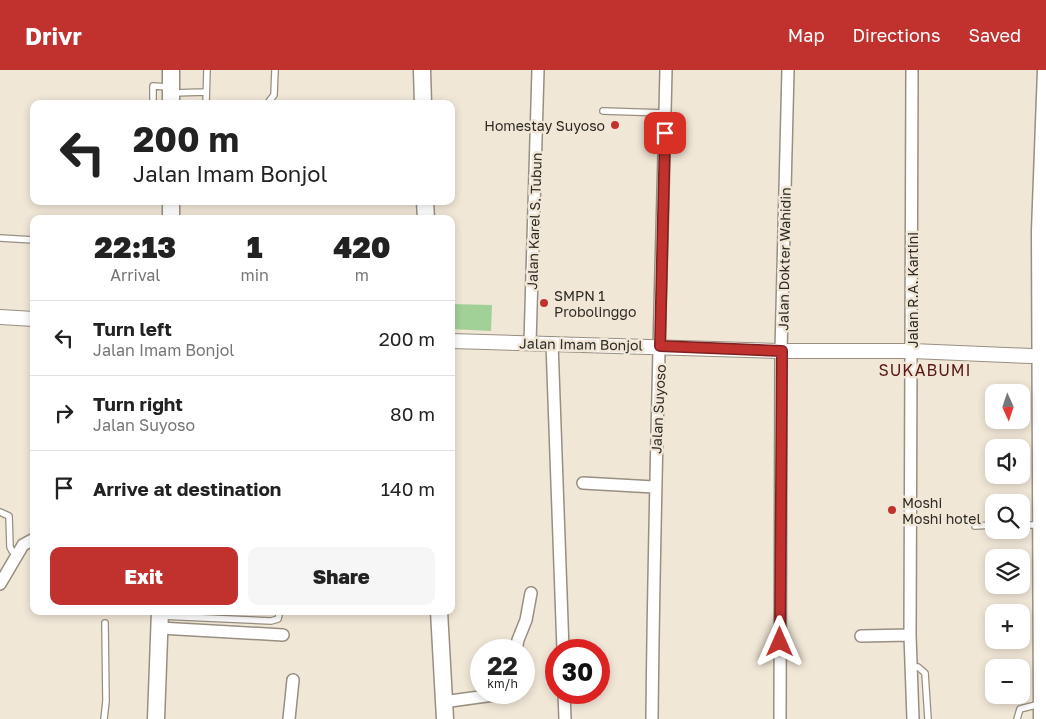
<!DOCTYPE html>
<meta charset="utf-8">
<style>
:root{--surface:#fff;--page:#f6f6f6;--text:#222;--muted:#767676;--line:#e0e0e0;--accent:#c1322f}
body{margin:0;font-family:"Golos Text",sans-serif;background:var(--page);color:var(--text);height:100vh;display:flex;flex-direction:column;font-size:19px;white-space:nowrap}
*{box-sizing:border-box;margin:0}
p{font-size:16px;color:var(--muted)}
.icon{flex:none;width:28px;height:28px;fill:none;stroke:currentColor;stroke-width:2;stroke-linecap:round;stroke-linejoin:round}
.map{position:relative;flex:1;overflow:hidden}
.drawer{position:absolute;left:30px;top:145px;width:425px;height:400px;display:flex;flex-direction:column;background:var(--surface);border-radius:10px;box-shadow:0 2px 8px #0003}
.drawer>*{flex:none}
.hud{position:absolute;left:30px;top:30px;width:425px;height:105px;border-radius:10px;box-shadow:0 2px 8px #0003;background:#fff;color:var(--text);overflow:hidden}
.needle{width:32px;rotate:177deg}
.controls{position:absolute;left:985px;top:314px;display:grid;gap:10px}
.controls a{display:grid;place-items:center;width:45px;height:45px;border-radius:10px;background:var(--surface);box-shadow:0 2px 8px #0003;font-size:25px}
.speed{position:absolute;left:470px;top:569px;display:flex;gap:10px;font-size:25px;font-weight:700;text-align:center}
.speed>*{display:grid;place-content:center;width:65px;height:65px;border-radius:50%;background:var(--surface);box-shadow:0 2px 8px #0003;line-height:1}
.speed small{font-size:12px;font-weight:400}
.speed .limit{border:8px solid #d22;background:#fff;color:#111}
.pin{position:absolute;display:grid;place-items:center;width:42px;height:42px;color:#fff;margin:-21px;border-radius:10px;box-shadow:0 2px 8px #0006}
.me{position:absolute;width:55px;margin:-28px;rotate:0deg;stroke-linejoin:round;filter:drop-shadow(0 0 4px #0008)}
.turn{display:flex;align-items:center;gap:18px;height:105px;padding:0 20px;font-size:22px}
.turn .icon{width:65px;height:65px;stroke-width:2.5}
.turn b{display:block;font-size:35px;line-height:42px}
.eta{display:flex;justify-content:space-evenly;align-items:center;height:85px;text-align:center}
.eta b{font-size:30px;font-weight:800;line-height:35px}
.button{display:flex;gap:10px;margin-top:auto;padding:10px 20px}
.button a{flex:1;height:58px;border-radius:10px;background:var(--accent);color:#fff;font-size:20px;font-weight:800;line-height:58px;text-align:center}
.button a+a{background:var(--page);color:var(--text)}
ul{padding:0;list-style:none}
li{display:flex;align-items:center;gap:15px;height:75px;padding:0 20px;border-top:1px solid var(--line)}
li div{flex:1}
li b{display:block;font-size:19px}
li em{font-style:normal}
header{display:flex;align-items:center;gap:30px;box-sizing:border-box;height:70px;padding:0 25px;background:var(--accent);color:#fff}
header strong{font-size:24px}
nav{display:flex;gap:28px;margin-inline-start:auto;font-size:18px}
.map>svg:first-child{display:block}
.green{fill:#a2d197}
.lines{fill:none;stroke-linecap:round;stroke-linejoin:round}
.service-casing{stroke:#988f81;stroke-width:8}
.minor-casing{stroke:#988f81;stroke-width:14}
.tertiary-casing{stroke:#988f81;stroke-width:16}
.secondary-casing{stroke:#988f81;stroke-width:19}
.service{stroke:#fff;stroke-width:5.5}
.minor{stroke:#fff;stroke-width:11}
.tertiary{stroke:#fff;stroke-width:14}
.secondary{stroke:#fff;stroke-width:16}
.route-casing{stroke:#7d201f;stroke-width:12}
.route{stroke:#c1322f;stroke-width:9}
.poi-dot{fill:#c1322f;stroke:#f1e7d7;stroke-width:2}
.labels{text-anchor:middle;dominant-baseline:central;stroke-width:5;stroke-linejoin:round;paint-order:stroke}
.poi-label{font-size:14px;fill:#2e2b25;stroke:#f1e7d7;text-anchor:start}
.street-label{font-size:14px;fill:#2e2b25;stroke:#f1e7d7}
.quarter-label{font-size:16px;letter-spacing:1px;fill:#5a1614;stroke:#f1e7d7}
</style>
<header>
<strong>Drivr</strong>
<nav><a>Map</a><a>Directions</a><a>Saved</a></nav>
</header>
<div class="map">
<svg width="1046" height="649" viewBox="0 0 1046 649">
<rect width="100%" height="100%" fill="#f1e7d7"/>
<path class="green" d="M451 234 492 235 491 261 451 259Z"/>
<g class="lines">
<defs>
<path id="service" d="M173 23 205 22
M153 34V16L169 17
M206 34 207 0
M267 34 274 25 275 0
M603 41 665 43
M0 168 34 170
M0 442 9 446 10 477 12 481 18 484
M1021 455H1040
M975 456 994 455
M161 546 271 551 278 549 280 541
M911 597H918L925 603 928 649
M104 649 106 631 105 553
M1017 649 1020 639 1040 634"/>
<path id="minor" d="M912 0 910 565 913 649
M530 273 538 0
M552 273 563 580
M583 413 654 417
M0 514 23 475 34 469
M160 558 283 565
M861 566 910 565
M516 580 518 570 526 550 531 523
M564 622 565 649
M443 632 516 622
M289 649 293 610
M652 649C654 433 661 216 666 0
M780 649 781 281 788 0"/>
<path id="tertiary" d="M0 247 34 249
M451 271 781 281H912L1031 286"/>
<path id="secondary" d="M171 0V34
M422 0 423 34
M171 131V149
M425 131 426 149
M439 541 445 649
M156 649 160 541
M1042 649 1040 161 1046 0"/>
</defs>
<use href="#service" class="service-casing"/>
<use href="#minor" class="minor-casing"/>
<use href="#tertiary" class="tertiary-casing"/>
<use href="#secondary" class="secondary-casing"/>
<use href="#service" class="service"/>
<use href="#minor" class="minor"/>
<use href="#tertiary" class="tertiary"/>
<use href="#secondary" class="secondary"/>
</g>
<g class="lines">
<defs>
<path id="route" d="M665 63 660 276 782 281 780 572"/>
</defs>
<use href="#route" class="route-casing"/>
<use href="#route" class="route"/>
</g>
<g class="poi-dot">
<circle cx="615" cy="55" r="5"/>
<circle cx="544" cy="233" r="5"/>
<circle cx="892" cy="440" r="5"/>
</g>
<g class="labels">
<g class="poi-label">
<text x="605" y="55" text-anchor="end">Homestay Suyoso</text>
<text x="554" y="225">SMPN 1<tspan x="554" dy="16">Probolinggo</tspan></text>
<text x="902" y="432">Moshi<tspan x="902" dy="16">Moshi hotel</tspan></text>
</g>
<g class="street-label">
<text transform="translate(534 151) rotate(-88)">Jalan Karel S. Tubun</text>
<text transform="translate(784 189) rotate(-89)">Jalan Dokter Wahidin</text>
<text transform="translate(912 220) rotate(-90)">Jalan R.A. Kartini</text>
<text transform="translate(581 274) rotate(1)">Jalan Imam Bonjol</text>
<text transform="translate(658 339) rotate(-87)">Jalan Suyoso</text>
</g>
<g class="quarter-label">
<text x="925" y="300">SUKABUMI</text>
</g>
</g>
</svg>
<div class="controls">
<a><svg class="needle" viewBox="-14 -14 28 28"><path d="M0-13l5 13h-10z" fill="#e53935"/><path d="M0 13l5-13h-10z" fill="#767676"/></svg></a>
<a><svg class="icon" aria-label="sound" viewBox="0 0 24 24"><path d="M4 9h4l5-4v14l-5-4H4zM17 9q2 3 0 6"/></svg></a>
<a><svg class="icon" aria-label="search" viewBox="0 0 24 24"><circle cx="10" cy="10" r="6"/><path d="M15 15l6 6"/></svg></a>
<a><svg class="icon" aria-label="layers" viewBox="0 0 24 24"><path d="M12 4l9 5-9 5-9-5zM3 14l9 5 9-5"/></svg></a>
<a>+</a>
<a>−</a>
</div>
<div class="speed"><div>22<small>km/h</small></div><div class="limit">30</div></div>
<div class="pin" style="left:665px;top:63px;background:#d93025"><svg class="icon" aria-label="arrive" viewBox="0 0 24 24"><path d="M6 21V4h12l-3 4 3 4H6"/></svg></div>
<svg class="me" style="left:780px;top:572px" viewBox="-20 -20 40 40"><path d="M0-17L14 15 0 8-14 15z" fill="#c1322f" stroke="#fff" stroke-width="4"/></svg>
<div class="hud">
<div class="turn"><svg class="icon" aria-label="left" viewBox="0 0 24 24"><path d="M17 20v-9H6M10 6l-5 5 5 5"/></svg><div><b>200 m</b>Jalan Imam Bonjol</div></div>
</div>
<section class="drawer">
<div class="eta">
<div><b>22:13</b><p>Arrival</p></div>
<div><b>1</b><p>min</p></div>
<div><b>420</b><p>m</p></div>
</div>
<ul>
<li><svg class="icon" aria-label="left" viewBox="0 0 24 24"><path d="M17 20v-9H6M10 6l-5 5 5 5"/></svg><div><b>Turn left</b><p>Jalan Imam Bonjol</p></div><em>200 m</em></li>
<li><svg class="icon" aria-label="right" viewBox="0 0 24 24"><path d="M7 20v-9h11M14 6l5 5-5 5"/></svg><div><b>Turn right</b><p>Jalan Suyoso</p></div><em>80 m</em></li>
<li><svg class="icon" aria-label="arrive" viewBox="0 0 24 24"><path d="M6 21V4h12l-3 4 3 4H6"/></svg><div><b>Arrive at destination</b></div><em>140 m</em></li>
</ul>
<div class="button"><a>Exit</a><a>Share</a></div>
</section>
</div>
